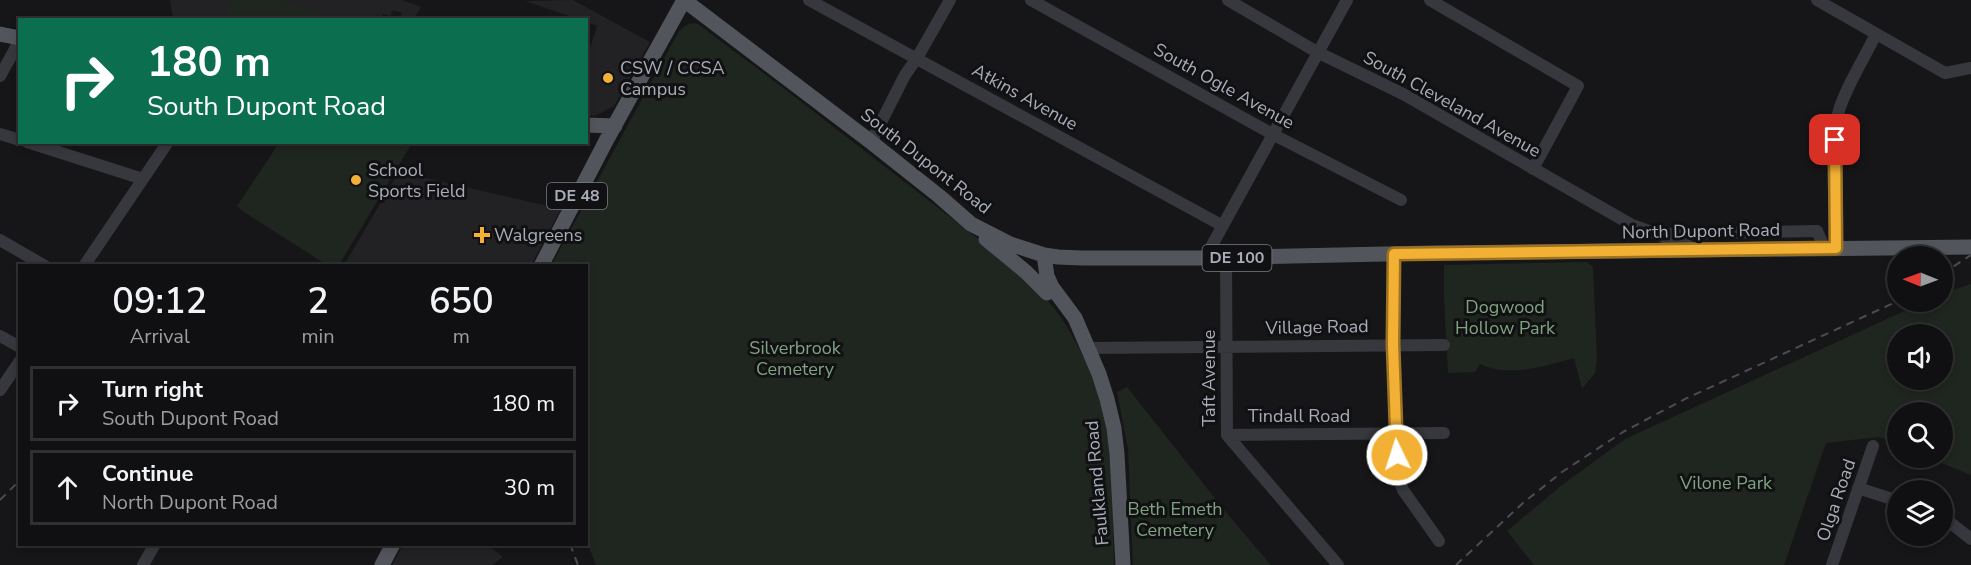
<!DOCTYPE html>
<style>
:root{--surface:#101012;--page:#1e1e20;--text:#f1f3f6;--muted:#9c9d9f;--line:#303032}
body{margin:0;font-family:"Nunito Sans",sans-serif;background:var(--page);color:var(--text);height:100vh;display:flex;flex-direction:column;font-size:22px;white-space:nowrap}
*{box-sizing:border-box;margin:0}
p{font-size:20px;color:var(--muted)}
.icon{flex:none;width:33px;height:33px;fill:none;stroke:currentColor;stroke-width:2;stroke-linecap:round;stroke-linejoin:round}
.map{position:relative;flex:1;overflow:hidden}
.drawer{position:absolute;left:18px;top:264px;width:570px;height:282px;display:flex;flex-direction:column;background:var(--surface);border-radius:0px;box-shadow:0 3px 9px #0003,0 0 0 2px var(--line)}
.drawer>*{flex:none}
.banner{position:absolute;left:18px;top:18px;width:570px;height:126px;border-radius:0px;box-shadow:0 3px 9px #0003,0 0 0 2px var(--line);background:#0b6e4f;color:#fff;overflow:hidden}
.needle{width:39px;rotate:271deg}
.buttons{position:absolute;left:1887px;top:246px;display:grid;gap:12px}
.buttons a{display:grid;place-items:center;width:66px;height:66px;border-radius:50%;background:var(--surface);box-shadow:0 3px 9px #0003,0 0 0 2px var(--line);font-size:30px}
.pin{position:absolute;display:grid;place-items:center;width:51px;height:51px;color:#fff;margin:-26px;border-radius:12px;box-shadow:0 3px 9px #0006}
.me{position:absolute;width:66px;margin:-33px;rotate:356deg;stroke-linejoin:round;filter:drop-shadow(0 0 4px #0008)}
.turn{display:flex;align-items:center;gap:21px;height:126px;padding:0 30px;font-size:27px}
.turn .icon{width:78px;height:78px;stroke-width:2.5}
.turn b{display:block;font-size:42px;line-height:51px}
.eta{display:flex;justify-content:space-evenly;align-items:center;height:102px;text-align:center}
.eta b{font-size:36px;font-weight:600;line-height:42px}
ul{padding:0;list-style:none}
li{display:flex;align-items:center;gap:18px;height:75px;margin:0 12px 9px;padding:0 18px;border:3px solid var(--line);border-radius:0px}
li div{flex:1}
li b{display:block;font-size:22px}
li em{font-style:normal}
.map>svg:first-child{display:block}
.built{fill:#222225}
.green{fill:#1e261f;fill-rule:evenodd}
.lines{fill:none;stroke-linecap:round;stroke-linejoin:round}
.minor{stroke:#37383d;stroke-width:12}
.major{stroke:#53555c;stroke-width:15}
.rail{stroke:#4a4c52;stroke-width:2;stroke-dasharray:8 6;stroke-linecap:butt}
.route-casing{stroke:#9d7322;stroke-width:15}
.route{stroke:#f2b134;stroke-width:10}
.poi-dot{fill:#f2b134;stroke:#111113;stroke-width:2}
.labels{text-anchor:middle;dominant-baseline:central;stroke-width:6;stroke-linejoin:round;paint-order:stroke}
.shield{fill:#111113;stroke:#7b7e86;stroke-width:1.5}
.shield-label{font-size:16px;font-weight:bold;fill:#a8adb8}
.poi-label{font-size:18px;fill:#a8adb8;stroke:#111113;text-anchor:start}
.street-label{font-size:18px;fill:#a8adb8;stroke:#111113}
.park-label{font-size:18px;fill:#7fa381;stroke:#111113}
</style>
<div class="map">
<svg width="1971" height="565" viewBox="0 0 1971 565">
<rect width="100%" height="100%" fill="#161618"/>
<path class="built" d="M170 0H402L421 7 414 19H400L402 13 393 10 390 16 383 14 381 20H173Z
M573 0 650 42 614 106 595 116 587 115 586 50 589 51 597 26 587 22 586 20 578 19 525 1Z
M399 172 561 209 531 265H344Z
M403 545H488L503 557 492 565H392Z"/>
<path class="green" d="M231 0H282L321 16 319 20 225 19Z
M694 23 698 24 782 87 1016 268C1032 284 1049 300 1062 319 1087 357 1106 405 1110 451 1113 488 1113 527 1114 565H596L586 540V266H551L679 31 686 25Z
M279 143H412L339 265H327L244 212 237 206Z
M1587 262 1593 267 1597 360 1595 373 1582 389 1574 358C1545 366 1509 378 1480 364L1475 372 1448 373 1444 297V265Z
M1971 284V475L1929 458H1942V412H1898L1897 444 1879 437 1826 443 1784 565H1534L1507 531 1562 485 1625 439 1924 302H1942L1943 293ZM1942 334V380H1898V334Z
M1127 387 1225 511 1271 565H1133L1128 449 1117 392Z"/>
<g class="lines">
<path class="minor" d="M809 0 1223 226
M1031 0 1274 135 1401 200
M1228 0 1317 52 1403 94 1632 225 1660 235 1676 244 1689 246
M1430 0 1578 86 1533 169
M1817 0 1945 73 1971 68
M0 76 20 40
M0 134 20 140
M27 142 143 179
M871 142 905 75 917 58 950 0
M1662 234 1817 231 1821 240 1820 249
M0 240 45 266
M1836 248C1836 208 1829 152 1838 114 1844 90 1865 57 1876 34
M1394 254 1393 344 1395 434 1398 477 1403 490 1439 541
M1205 258 1347 0
M1226 258 1227 435 1338 565
M84 266 168 142
M0 336 20 347
M1088 348 1444 345
M0 390 20 361
M1227 435 1444 433
M1858 488 1898 501
M1942 518 1952 524 1971 539
M143 565 155 544
M1832 565 1873 446"/>
<path class="major" d="M0 34 20 38
M586 125 615 126
M986 239 1026 272 1047 293
M1044 255 1047 276 1052 287 1075 318 1099 374 1107 399 1114 428 1117 454 1123 565
M541 266 607 139 684 0 871 142 939 196 971 224 1010 244 1044 255 1058 257 1082 258H1205L1431 253 1971 247
M382 565 393 544"/>
<path class="rail" d="M1942 274 1971 255
M0 500 20 480
M570 544 578 565
M1456 565 1523 503 1562 472 1623 432 1685 399 1898 301"/>
</g>
<g class="lines">
<defs>
<path id="route" d="M1397 455 1393 344 1394 254 1836 248 1835 140"/>
</defs>
<use href="#route" class="route-casing"/>
<use href="#route" class="route"/>
</g>
<g class="poi-dot">
<circle cx="608" cy="78" r="6"/>
<circle cx="356" cy="180" r="6"/>
<path d="M479 226h6v6h6v6h-6v6h-6v-6h-6v-6h6z"/>
</g>
<g class="labels">
<g class="shield">
<rect x="547" y="183" width="60" height="26" rx="4.5"/>
<rect x="1202.5" y="245" width="69" height="26" rx="4.5"/>
</g>
<g class="shield-label">
<text x="577" y="196">DE 48</text>
<text x="1237" y="258">DE 100</text>
</g>
<g class="poi-label">
<text x="620" y="68">CSW / CCSA<tspan x="620" dy="21">Campus</tspan></text>
<text x="368" y="170">School<tspan x="368" dy="21">Sports Field</tspan></text>
<text x="494" y="235">Walgreens</text>
</g>
<g class="street-label">
<text transform="translate(1224 86) rotate(29)">South Ogle Avenue</text>
<text transform="translate(1025 97) rotate(29)">Atkins Avenue</text>
<text transform="translate(1452 104) rotate(29)">South Cleveland Avenue</text>
<text transform="translate(926 161) rotate(38)">South Dupont Road</text>
<text transform="translate(1701 231) rotate(-1)">North Dupont Road</text>
<text transform="translate(1317 327) rotate(-1)">Village Road</text>
<text transform="translate(1209 378) rotate(-90)">Taft Avenue</text>
<text x="1299" y="416">Tindall Road</text>
<text transform="translate(1097 483) rotate(-95)">Faulkland Road</text>
<text transform="translate(1836 500) rotate(-71)">Olga Road</text>
</g>
<g class="park-label">
<text x="1505" y="307">Dogwood<tspan x="1505" dy="21">Hollow Park</tspan></text>
<text x="795" y="348">Silverbrook<tspan x="795" dy="21">Cemetery</tspan></text>
<text x="1726" y="483">Vilone Park</text>
<text x="1175" y="509">Beth Emeth<tspan x="1175" dy="21">Cemetery</tspan></text>
</g>
</g>
</svg>
<div class="buttons">
<a><svg class="needle" viewBox="-14 -14 28 28"><path d="M0-13l5 13h-10z" fill="#e53935"/><path d="M0 13l5-13h-10z" fill="#9c9d9f"/></svg></a>
<a><svg class="icon" aria-label="sound" viewBox="0 0 24 24"><path d="M4 9h4l5-4v14l-5-4H4zM17 9q2 3 0 6"/></svg></a>
<a><svg class="icon" aria-label="search" viewBox="0 0 24 24"><circle cx="10" cy="10" r="6"/><path d="M15 15l6 6"/></svg></a>
<a><svg class="icon" aria-label="layers" viewBox="0 0 24 24"><path d="M12 4l9 5-9 5-9-5zM3 14l9 5 9-5"/></svg></a>
</div>
<div class="pin" style="left:1835px;top:140px;background:#d93025"><svg class="icon" aria-label="arrive" viewBox="0 0 24 24"><path d="M6 21V4h12l-3 4 3 4H6"/></svg></div>
<svg class="me" style="left:1397px;top:455px" viewBox="-20 -20 40 40"><circle r="17" fill="#f2b134" stroke="#fff" stroke-width="3"/><path d="M0-11L8 9 0 5-8 9z" fill="#fff"/></svg>
<div class="banner">
<div class="turn"><svg class="icon" aria-label="right" viewBox="0 0 24 24"><path d="M7 20v-9h11M14 6l5 5-5 5"/></svg><div><b>180 m</b>South Dupont Road</div></div>
</div>
<section class="drawer">
<div class="eta">
<div><b>09:12</b><p>Arrival</p></div>
<div><b>2</b><p>min</p></div>
<div><b>650</b><p>m</p></div>
</div>
<ul>
<li><svg class="icon" aria-label="right" viewBox="0 0 24 24"><path d="M7 20v-9h11M14 6l5 5-5 5"/></svg><div><b>Turn right</b><p>South Dupont Road</p></div><em>180 m</em></li>
<li><svg class="icon" aria-label="ahead" viewBox="0 0 24 24"><path d="M12 20V5M6 11l6-6 6 6"/></svg><div><b>Continue</b><p>North Dupont Road</p></div><em>30 m</em></li>
</ul>
</section>
</div>
